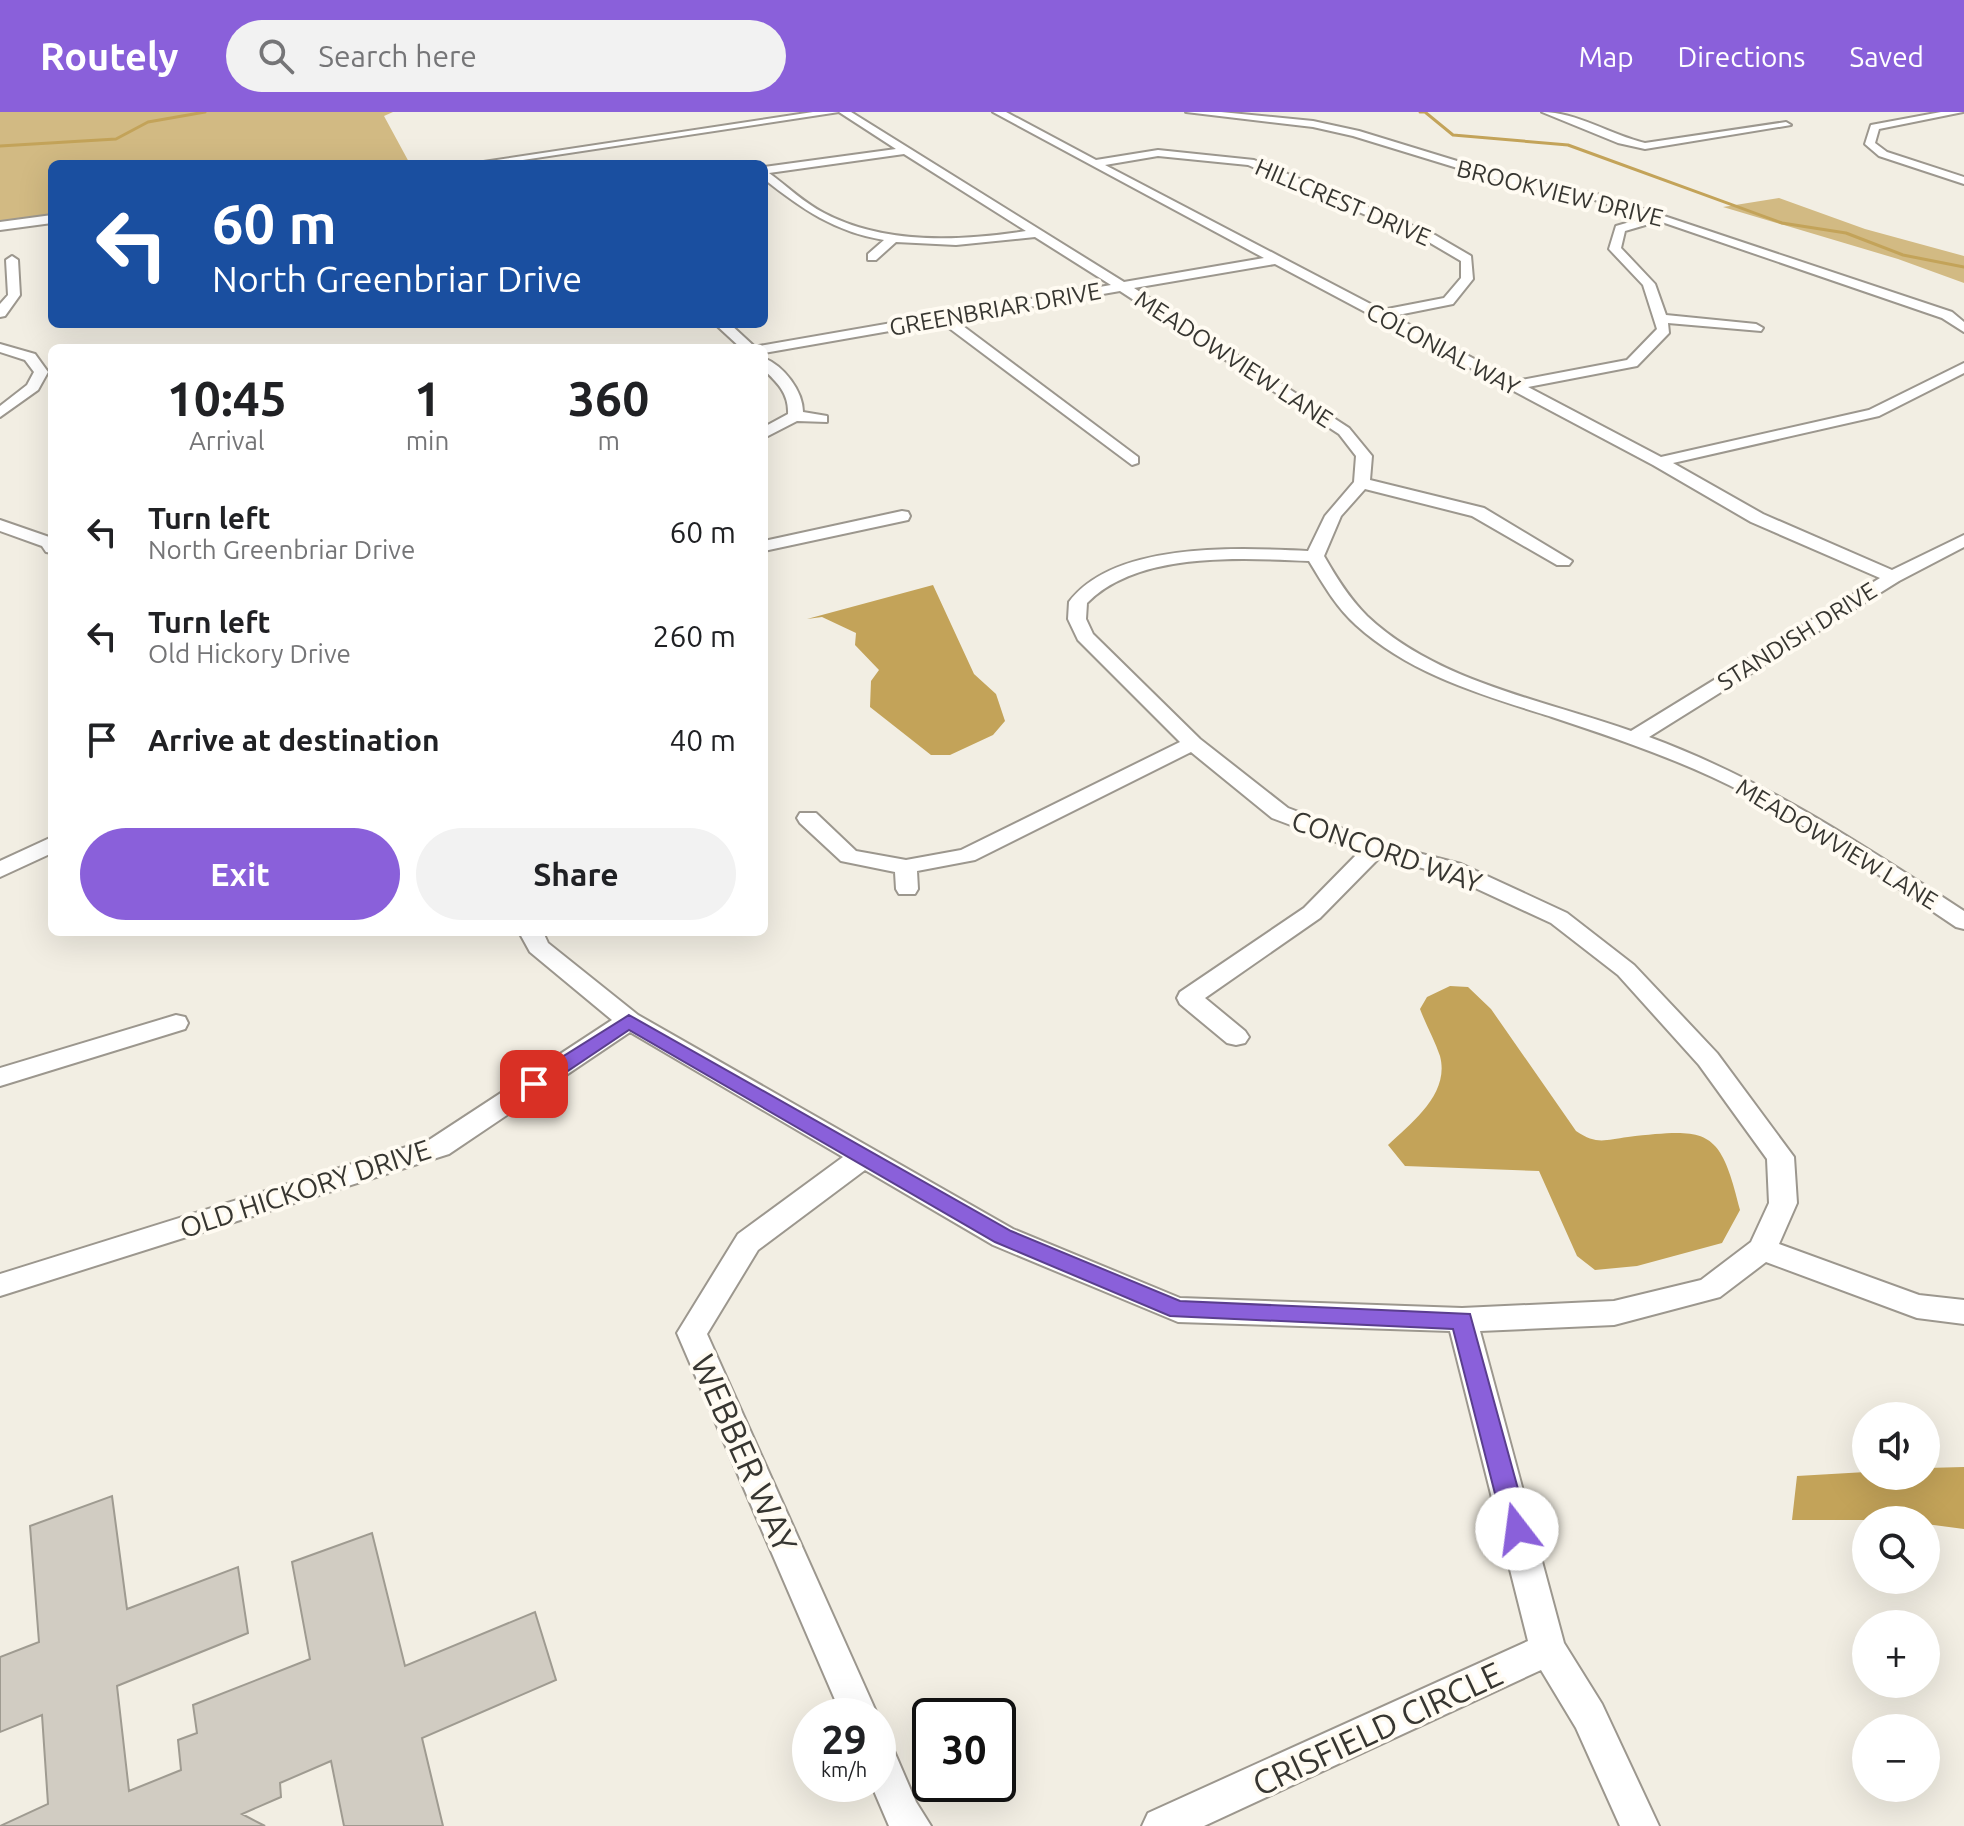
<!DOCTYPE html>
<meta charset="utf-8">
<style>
:root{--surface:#fff;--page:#f2f2f2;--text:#202124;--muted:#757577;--accent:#8a60da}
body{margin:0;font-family:Ubuntu,sans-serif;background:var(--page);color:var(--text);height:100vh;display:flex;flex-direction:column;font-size:30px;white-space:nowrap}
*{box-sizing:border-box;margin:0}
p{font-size:26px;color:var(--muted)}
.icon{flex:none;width:44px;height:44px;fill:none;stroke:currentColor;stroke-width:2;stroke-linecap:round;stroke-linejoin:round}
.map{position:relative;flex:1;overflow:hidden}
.details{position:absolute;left:48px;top:232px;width:720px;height:592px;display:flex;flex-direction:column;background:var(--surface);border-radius:12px;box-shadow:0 8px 32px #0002}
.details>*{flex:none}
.hud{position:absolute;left:48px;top:48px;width:720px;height:168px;border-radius:12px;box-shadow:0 8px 32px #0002;background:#1a4fa0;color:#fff;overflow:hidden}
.tools{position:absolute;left:1852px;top:1290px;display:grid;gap:16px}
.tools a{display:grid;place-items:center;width:88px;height:88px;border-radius:50%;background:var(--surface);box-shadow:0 8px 32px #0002;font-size:40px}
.speed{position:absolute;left:792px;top:1586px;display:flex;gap:16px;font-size:40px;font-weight:700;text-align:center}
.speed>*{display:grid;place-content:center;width:104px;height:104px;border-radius:50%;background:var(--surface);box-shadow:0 8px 32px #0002;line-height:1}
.speed small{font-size:20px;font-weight:400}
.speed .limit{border:4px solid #111;border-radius:12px;background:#fff;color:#111}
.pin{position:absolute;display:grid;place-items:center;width:68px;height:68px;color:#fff;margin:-34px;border-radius:16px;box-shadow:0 4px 12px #0006}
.me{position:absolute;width:88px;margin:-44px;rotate:345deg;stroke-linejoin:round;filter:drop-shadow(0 0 6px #0008)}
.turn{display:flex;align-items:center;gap:28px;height:168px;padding:0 32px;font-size:36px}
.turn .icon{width:104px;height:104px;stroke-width:2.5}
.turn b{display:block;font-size:56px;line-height:68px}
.eta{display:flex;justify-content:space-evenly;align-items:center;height:136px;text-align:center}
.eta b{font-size:48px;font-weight:700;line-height:56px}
.primary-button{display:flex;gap:16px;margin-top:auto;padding:16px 32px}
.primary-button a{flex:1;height:92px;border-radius:48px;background:var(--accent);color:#fff;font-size:32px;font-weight:700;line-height:92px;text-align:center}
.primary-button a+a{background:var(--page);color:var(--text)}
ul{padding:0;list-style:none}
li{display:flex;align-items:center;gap:24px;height:104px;padding:0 32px}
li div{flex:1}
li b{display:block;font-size:30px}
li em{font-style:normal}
header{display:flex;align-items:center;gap:48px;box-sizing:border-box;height:112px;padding:0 40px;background:var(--accent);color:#fff}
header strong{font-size:38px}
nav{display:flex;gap:44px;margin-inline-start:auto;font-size:28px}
.search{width:560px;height:72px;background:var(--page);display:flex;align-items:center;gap:20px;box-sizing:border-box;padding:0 28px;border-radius:44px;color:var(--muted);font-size:30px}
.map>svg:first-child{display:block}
.green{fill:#d2ba83}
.water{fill:#c3a359}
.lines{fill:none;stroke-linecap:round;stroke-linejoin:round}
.stream{stroke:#c3a359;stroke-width:3}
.building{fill:#d1ccc2;stroke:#9f9b91;stroke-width:2}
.minor-casing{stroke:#9c978e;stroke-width:4}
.minor{fill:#fff;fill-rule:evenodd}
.route{fill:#8a60da;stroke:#5a3e8e;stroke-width:2}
.labels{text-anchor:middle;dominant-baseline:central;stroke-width:8;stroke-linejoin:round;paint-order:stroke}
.far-street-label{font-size:24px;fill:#373631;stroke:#fffbf2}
.street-label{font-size:28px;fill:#373631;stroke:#fffbf2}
.near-street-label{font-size:34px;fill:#373631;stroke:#fffbf2}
</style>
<header>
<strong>Routely</strong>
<div class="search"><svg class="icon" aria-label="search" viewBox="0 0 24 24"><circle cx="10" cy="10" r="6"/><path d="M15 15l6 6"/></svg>Search here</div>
<nav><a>Map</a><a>Directions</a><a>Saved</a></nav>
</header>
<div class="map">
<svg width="1964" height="1714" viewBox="0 0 1964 1714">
<rect width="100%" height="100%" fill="#f2eee3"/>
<path class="green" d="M0 0H393L384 4 410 52H52V104L0 111Z
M1779 86 1865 117 1964 144V171L1898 147 1723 95Z"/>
<path class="water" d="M933 473 974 562 996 582 1005 609 993 623 950 643H931L870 595 871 569 879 558 855 533 856 521 822 505 807 507Z
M1450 874 1468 875 1491 897 1576 1019C1597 1033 1604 1028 1628 1025 1709 1016 1720 1016 1740 1098L1722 1131 1637 1154 1595 1158 1577 1144 1539 1059 1405 1054 1388 1033C1412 1010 1450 982 1440 944 1435 929 1426 913 1420 897L1427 885Z
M1964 1355V1417L1926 1412V1408H1792L1797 1364 1866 1360V1364H1926V1356Z"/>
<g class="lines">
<path class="stream" d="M1420 0H1425L1453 23 1568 33 1782 111 1846 121 1903 143 1964 155
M0 34 116 27 148 10 205 0"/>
</g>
<path class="building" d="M112 1384 127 1497 238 1455 248 1521 117 1574 129 1679 181 1658 178 1628 197 1621 193 1593 310 1547 292 1450 372 1421 405 1554 535 1500 556 1568 422 1626 443 1714H344L331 1649 280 1671 281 1685 242 1702 265 1714H0L48 1692 42 1603 0 1620V1545L39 1530 30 1414Z"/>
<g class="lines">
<defs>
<path id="minor" d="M813 0H839L497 52H470Z
M839 0H851L1124 170 1264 146 993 0H1006L1096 48 1158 38 1254 48 1435 123 1471 144 1473 167 1453 192 1393 204 1516 269 1627 248 1657 217 1643 173 1609 137 1616 114 1647 105 1595 88 1513 73 1353 24 1313 15 1186 0H1221L1313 9 1359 19 1519 68 1601 83 1952 200 1964 210V220L1942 206 1659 109 1625 119 1621 136 1655 172 1666 203 1756 212 1763 216 1761 219 1668 211 1669 221 1637 254 1528 275 1661 345 1869 298 1964 251V261L1879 304 1673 351 1763 402 1892 458 1964 423V435L1899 469 1649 625C1763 667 1863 733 1964 799V817L1956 815C1877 762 1799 705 1712 665 1660 641 1606 623 1552 605 1483 583 1411 563 1356 513 1336 495 1323 472 1309 449 1241 446 1138 439 1087 491L1086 507 1093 522 1200 627 1288 696 1383 732 1461 752 1567 801 1634 853 1717 941 1794 1045 1797 1091 1779 1132 1919 1183 1964 1188V1212L1917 1206 1766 1150 1720 1185 1614 1213 1480 1219 1564 1531 1602 1592 1659 1714H1620L1576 1616 1541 1558 1204 1714H1142L1148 1701 1528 1529 1450 1219 1178 1210 993 1133 865 1058 758 1138 707 1222 878 1604H842L677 1221 738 1122 843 1045 630 920 449 1042 0 1184V1162L429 1028 612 908 530 840 519 820H543L548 831 638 903 1013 1117 1180 1186 1462 1196 1614 1189 1701 1168 1751 1130 1769 1091 1767 1047 1699 953 1618 863 1551 811 1445 762 1380 745 1320 806 1205 886 1245 919 1249 925 1245 931 1236 933 1227 931 1180 892 1177 886 1180 880 1304 796 1360 739 1272 706 1191 640 975 748 917 759 918 777 915 782H899L896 777 895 760 841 749 800 711 797 706 800 701H816L856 739 906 748 961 738 1180 630 1078 528 1068 507 1069 490C1115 429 1239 436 1308 439L1325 404 1354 370 1356 344 1339 322 1120 179 955 208 1138 345V351L1132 353 941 210 764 241V236L759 234 1111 173 1035 125 956 133 896 130 876 148H868V142L884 128C835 120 802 97 764 67V55L896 37ZM904 42 1026 119C960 129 885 133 824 101 804 91 787 74 769 61ZM1158 44 1248 53 1427 129 1461 149V166L1444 186 1382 198 1105 53ZM1275 152 1653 353 1751 410 1880 466 1631 619C1543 588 1437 570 1367 504 1349 486 1336 465 1324 444L1341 404 1365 377 1472 404 1557 453H1569L1572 449 1484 396 1370 368 1372 344 1349 316 1134 176Z
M1542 0C1577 0 1611 23 1645 31L1786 10 1791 13 1645 37 1618 31Z
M1941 0H1963L1879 17 1875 31 1887 40 1964 65V72L1879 44 1865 32 1871 13Z
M52 103V111L0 118V110Z
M12 144 18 148 20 183 5 204 0 205V192L8 183 6 148Z
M715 212H730L756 236H741Z
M0 232 35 242 48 260 38 278 0 305V294L27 273 34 260 25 248 0 240Z
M764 246C784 254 803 279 803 300L827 304V310L797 309 764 326V315L788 302C789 282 778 271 764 258Z
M902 399 908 400 910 404 908 408 764 439V429Z
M0 408 52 426V441L46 440 42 434 0 419Z
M52 725V741L0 765V749Z
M176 903 185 905 188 911 185 917 0 974V956Z
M878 1627 891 1632 916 1690 931 1714H889L871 1672H878Z"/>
</defs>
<use href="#minor" class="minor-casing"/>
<use href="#minor" class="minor"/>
</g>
<path class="route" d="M629 903 1011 1119 1180 1189 1470 1202 1529 1417 1526 1425 1517 1429 1508 1425 1504 1417 1453 1217 1170 1204 995 1130 629 918 541 977H527L524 972 527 967Z"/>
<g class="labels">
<g class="far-street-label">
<text transform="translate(1560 81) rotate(14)">BROOKVIEW DRIVE</text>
<text transform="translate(1343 90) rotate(23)">HILLCREST DRIVE</text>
<text transform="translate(995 197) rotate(-10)">GREENBRIAR DRIVE</text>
<text transform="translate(1443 237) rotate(28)">COLONIAL WAY</text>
<text transform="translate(1234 247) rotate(33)">MEADOWVIEW LANE</text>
<text transform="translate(1797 524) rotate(-32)">STANDISH DRIVE</text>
<text transform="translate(1837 732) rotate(31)">MEADOWVIEW LANE</text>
</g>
<g class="street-label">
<text transform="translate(1387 739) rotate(19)">CONCORD WAY</text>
<text transform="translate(305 1076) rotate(-18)">OLD HICKORY DRIVE</text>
</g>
<g class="near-street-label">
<text transform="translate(745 1341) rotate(66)">WEBBER WAY</text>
<text transform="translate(1377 1616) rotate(-25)">CRISFIELD CIRCLE</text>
</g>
</g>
</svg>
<div class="tools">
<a><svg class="icon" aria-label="sound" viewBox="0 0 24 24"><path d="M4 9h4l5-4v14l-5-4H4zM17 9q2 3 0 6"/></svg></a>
<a><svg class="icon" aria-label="search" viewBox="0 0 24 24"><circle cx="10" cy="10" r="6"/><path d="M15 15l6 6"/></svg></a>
<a>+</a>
<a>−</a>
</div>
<div class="speed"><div>29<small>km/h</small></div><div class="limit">30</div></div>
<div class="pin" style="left:534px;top:972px;background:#d93025"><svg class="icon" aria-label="arrive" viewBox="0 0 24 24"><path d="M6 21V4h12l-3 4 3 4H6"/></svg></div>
<svg class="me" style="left:1517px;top:1417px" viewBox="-20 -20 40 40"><circle r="19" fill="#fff"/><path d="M0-13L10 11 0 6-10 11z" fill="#8a60da"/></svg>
<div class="hud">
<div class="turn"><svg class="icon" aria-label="left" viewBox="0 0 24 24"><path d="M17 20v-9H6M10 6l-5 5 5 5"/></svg><div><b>60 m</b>North Greenbriar Drive</div></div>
</div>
<section class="details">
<div class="eta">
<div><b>10:45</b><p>Arrival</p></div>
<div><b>1</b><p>min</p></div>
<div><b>360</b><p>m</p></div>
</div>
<ul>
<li><svg class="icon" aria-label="left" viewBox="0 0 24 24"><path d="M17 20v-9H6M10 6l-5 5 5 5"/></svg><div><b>Turn left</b><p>North Greenbriar Drive</p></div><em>60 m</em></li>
<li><svg class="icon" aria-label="left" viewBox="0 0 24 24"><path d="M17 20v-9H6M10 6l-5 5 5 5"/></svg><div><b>Turn left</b><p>Old Hickory Drive</p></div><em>260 m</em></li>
<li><svg class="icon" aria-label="arrive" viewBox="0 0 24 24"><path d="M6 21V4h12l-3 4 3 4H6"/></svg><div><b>Arrive at destination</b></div><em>40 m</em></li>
</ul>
<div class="primary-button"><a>Exit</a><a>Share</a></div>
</section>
</div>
